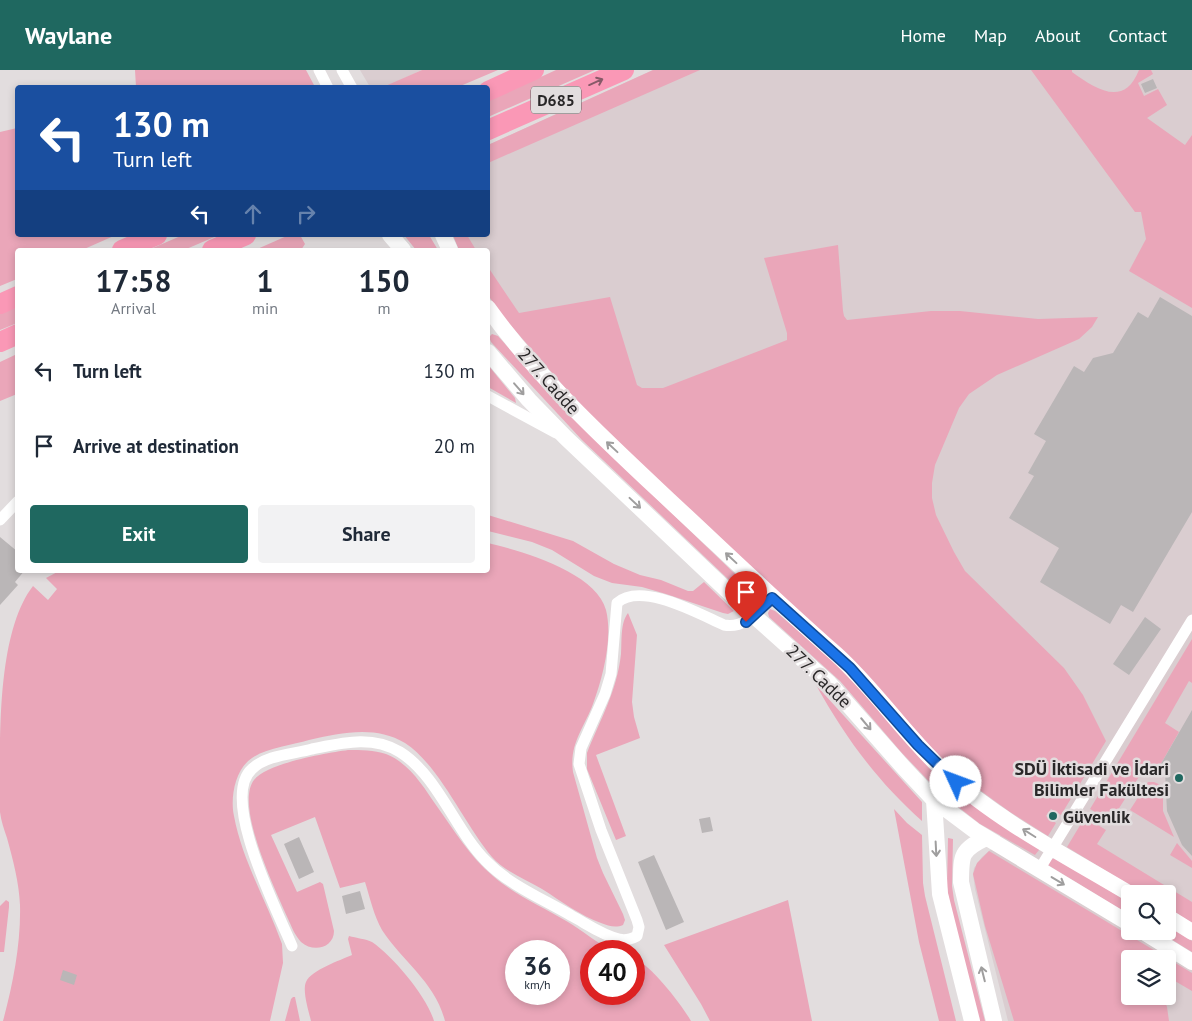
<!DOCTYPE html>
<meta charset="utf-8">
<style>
:root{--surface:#fff;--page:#f2f2f3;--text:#1f2937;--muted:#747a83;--accent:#1f6860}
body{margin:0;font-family:"PT Sans",sans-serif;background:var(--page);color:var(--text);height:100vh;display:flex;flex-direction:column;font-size:19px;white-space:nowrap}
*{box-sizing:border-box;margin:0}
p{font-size:16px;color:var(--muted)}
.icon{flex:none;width:28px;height:28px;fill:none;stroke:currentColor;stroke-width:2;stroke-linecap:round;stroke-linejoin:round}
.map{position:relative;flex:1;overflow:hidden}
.side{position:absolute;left:15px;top:178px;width:475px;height:325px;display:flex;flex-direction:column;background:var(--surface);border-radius:5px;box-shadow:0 2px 8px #0003}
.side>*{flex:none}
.banner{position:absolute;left:15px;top:15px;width:475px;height:152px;border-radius:5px;box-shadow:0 2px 8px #0003;background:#1a4fa0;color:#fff;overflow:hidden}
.tools{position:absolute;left:1121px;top:815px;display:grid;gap:10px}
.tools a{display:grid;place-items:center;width:55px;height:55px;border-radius:5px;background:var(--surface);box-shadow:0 2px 8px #0003;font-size:25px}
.speed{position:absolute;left:505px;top:870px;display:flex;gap:10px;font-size:25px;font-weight:700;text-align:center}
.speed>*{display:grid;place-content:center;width:65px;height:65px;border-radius:50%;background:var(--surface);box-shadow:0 2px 8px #0003;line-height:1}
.speed small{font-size:12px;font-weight:400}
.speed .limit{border:8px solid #d22;background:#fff;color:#111}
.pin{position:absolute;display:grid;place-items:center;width:42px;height:42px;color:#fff;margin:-51px -21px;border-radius:50% 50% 50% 0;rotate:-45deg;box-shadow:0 0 5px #0007}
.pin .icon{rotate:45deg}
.me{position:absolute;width:55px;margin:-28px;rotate:313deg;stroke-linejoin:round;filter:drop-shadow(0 0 4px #0008)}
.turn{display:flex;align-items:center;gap:18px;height:105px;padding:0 15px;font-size:22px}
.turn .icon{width:65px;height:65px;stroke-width:2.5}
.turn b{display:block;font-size:35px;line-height:42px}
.lanes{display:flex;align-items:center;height:48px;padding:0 15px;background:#0003;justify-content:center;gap:25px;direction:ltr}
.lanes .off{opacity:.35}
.eta{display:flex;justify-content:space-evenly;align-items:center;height:85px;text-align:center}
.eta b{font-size:30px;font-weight:600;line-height:35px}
.action{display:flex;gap:10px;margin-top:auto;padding:10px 15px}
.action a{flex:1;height:58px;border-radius:5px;background:var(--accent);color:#fff;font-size:20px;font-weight:600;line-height:58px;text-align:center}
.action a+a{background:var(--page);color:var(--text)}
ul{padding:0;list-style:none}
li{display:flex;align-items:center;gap:15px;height:75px;padding:0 15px}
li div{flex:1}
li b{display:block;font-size:19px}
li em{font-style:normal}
header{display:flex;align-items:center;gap:30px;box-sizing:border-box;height:70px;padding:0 25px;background:var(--accent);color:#fff}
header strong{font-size:24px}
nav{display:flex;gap:28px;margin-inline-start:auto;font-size:18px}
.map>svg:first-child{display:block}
.built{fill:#dacdd0;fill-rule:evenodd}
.green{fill:#eaa6b9;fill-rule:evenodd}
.building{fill:#bab6b7}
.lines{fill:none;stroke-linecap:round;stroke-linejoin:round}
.street{stroke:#fff;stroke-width:11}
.secondary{stroke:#fff;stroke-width:16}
.highway{stroke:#fa98b6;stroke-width:20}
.oneway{stroke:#875a68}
.oneway2{stroke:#9f9e9e}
.route-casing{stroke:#114b97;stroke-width:12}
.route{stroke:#1a73e8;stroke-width:9}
.poi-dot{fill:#1f6860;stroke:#e2ddde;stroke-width:2}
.labels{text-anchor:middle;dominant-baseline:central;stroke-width:5;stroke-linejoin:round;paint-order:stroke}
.shield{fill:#e2ddde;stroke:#605e5f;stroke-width:1}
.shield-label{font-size:16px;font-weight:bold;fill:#292728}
.street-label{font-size:18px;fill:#292728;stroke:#e2ddde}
.poi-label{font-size:18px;font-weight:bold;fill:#292728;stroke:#e2ddde;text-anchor:end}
</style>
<header>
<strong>Waylane</strong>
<nav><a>Home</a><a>Map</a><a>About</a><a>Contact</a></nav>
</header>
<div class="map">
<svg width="1192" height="951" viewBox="0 0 1192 951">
<rect width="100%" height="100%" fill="#e2ddde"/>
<path class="built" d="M360 0H422L383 18 370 17Z
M653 0H1192V951H1008L975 819 973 804 974 798 982 787 997 774 1010 742 978 720 488 225V180H459L453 165H488V75ZM1130 824H1168V861H1130ZM1130 889H1168V926H1130Z"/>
<path class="green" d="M135 0H306L315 17H136Z
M422 0H498L458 17H383Z
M556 0H595L488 47V31Z
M653 0H700L488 93V75Z
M1031 0H1072V2C1096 19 1124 38 1139 0H1151L1153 4 1138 13 1144 26 1158 19 1167 35 1147 48 1185 75 1192 65V238L1129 201 1146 169 1141 142H1135Z
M17 58 18 165H116L82 180H18L17 209 0 216V62Z
M183 165H219L184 180H148Z
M289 165H300L305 174 301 180H255Z
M404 165H429L438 180H416Z
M453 165H467L476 180H459Z
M838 175 843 241 844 246 847 250 931 241H960L1038 249 1098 247 1092 257 1079 269 997 305 969 324 959 338 935 395 932 413V428L936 445 954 482 965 501 1064 598 1083 625 1106 671 1061 745 1051 739 1046 746 1056 753 1048 766 1010 742 959 705 593 350 500 243 488 225V197L519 243 610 227 637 315 642 318H663L787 270V263L764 188Z
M17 237V253L0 260V244Z
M492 264 498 266 561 337 756 524V527L750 530 582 370 491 272 489 267Z
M17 284V324L0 331V292Z
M488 295 515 328 516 333 488 317Z
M488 445 573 471 614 494 640 505 661 510 688 521H693L704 512 734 541 728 544 723 543 666 524 642 517 612 513 594 506 552 480 532 472 488 461Z
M488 473C521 481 596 502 606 540 613 568 603 607 593 634 584 658 569 674 573 702L597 788 603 803 623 844 625 850 623 855C616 858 608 856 601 853 581 846 561 831 542 819 526 810 504 801 492 787 464 754 440 696 405 673 375 655 341 663 309 670 293 675 266 678 252 688 235 699 230 728 234 746 242 790 267 832 282 874L283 893 270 951H3C13 914 21 873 20 835 19 812 13 790 7 768 4 759 1 751 0 742 0 727 0 711 0 696 0 645 1 557 33 516L48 530 57 519 46 508 61 500H488Z
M770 539 775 541 832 590 1039 777V780L1035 785 980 754 939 722 901 682 840 611 769 547 768 543Z
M628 543 637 565 632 632 634 647 640 668 596 685 626 766 616 770 587 699V683C600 650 617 621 621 584 622 572 620 553 628 543Z
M1192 569V613L1189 611 1165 653 1179 662 1158 699 1147 694 1111 751 1090 739Z
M816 615 922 732V751C877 711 845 667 816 615Z
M348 680C361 680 374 680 386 684 409 693 423 716 436 735 454 760 470 787 493 806 515 825 543 837 568 852 583 861 597 873 613 881H591V924H634V888C651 895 682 935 691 951H445C435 912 403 892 382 860 374 846 370 828 365 812L340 818 315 747 271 765 297 822 320 812 323 814 334 861C334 878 313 883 301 872 298 869 296 865 294 862 281 832 233 737 254 710 267 693 327 683 348 680ZM516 881H559V924H516Z
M1148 712H1154L1163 716V741L1174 767 1130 740Z
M894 739 907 753 922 765 923 813 925 826 956 951H939L919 872Z
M1085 747 1106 760 1097 774 1192 832V853L1168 838V824H1144L1067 777Z
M948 768 953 769 952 816 954 830 985 951H979L949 831 947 817Z
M1177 773 1192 791V798L1170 785Z
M989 781 1192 903V921L1168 907V889H1130V926H1163L1167 937 1169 951H1014L985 856 973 804 977 793Z
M1055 788 1130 833V845L1048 795 1052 789Z
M6 830 9 832V837L4 882H0V836Z
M788 830 812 951H710L701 934 664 875Z
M1168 856 1192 871V882L1158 861H1168Z
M349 866C356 868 366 869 372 872 393 886 427 927 434 951H311C309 942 302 921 306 912 311 900 341 890 352 885L348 869Z
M293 927H295L300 951H285L291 929Z"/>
<path class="building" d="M1153 9 1157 18 1145 23 1141 14Z
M1160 227 1192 246V442L1133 542 1121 535 1110 554 1040 512 1059 478 1009 448 1034 406 1028 403 1046 371 1034 364 1074 296 1084 302 1093 288 1113 283 1138 242 1148 248Z
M0 467 18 482V500H25L15 512 18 515 0 535Z
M1145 547 1161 559 1129 605 1113 594Z
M1192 640V786L1182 775 1167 741 1165 702 1158 699Z
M710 747 713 761 702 763 699 749Z
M299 767 314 802 299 809 284 774Z
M654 785 684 852 666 860 638 792Z
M360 821 365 839 346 844 342 826Z
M63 900 77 905 74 915 60 910Z"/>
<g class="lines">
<path class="street" d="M319 0 328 18
M342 0 352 18
M488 326 556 363
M0 450 18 431
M1039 800 1192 550
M292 876C278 842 219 728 252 699 266 685 294 684 312 679 342 673 372 665 400 682 438 706 455 760 486 791 509 815 543 829 572 846 587 854 602 865 619 869 625 871 631 869 637 866L639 857 637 850 601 760 579 694 581 678 605 624 611 604 617 533C641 511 699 544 724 555 745 559 758 541 772 528"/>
<path class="secondary" d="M390 165 403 180
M443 165 450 180
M488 238C539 309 604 369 668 429 724 481 779 534 836 584 877 621 906 667 947 704 998 751 1070 788 1130 824
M488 282 529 330 566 368 753 545 829 613 904 698 934 730 974 760 1130 854
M934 730 940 824 972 951
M986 768C961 780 961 785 961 812L994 951
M1168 847 1192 862
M1142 861 1192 892"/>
<path class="highway" d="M488 21 534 0
M488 60 624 0
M122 180 157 165
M212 180 246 165
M0 234 18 226
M0 272 18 264"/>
</g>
<defs><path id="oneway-shaft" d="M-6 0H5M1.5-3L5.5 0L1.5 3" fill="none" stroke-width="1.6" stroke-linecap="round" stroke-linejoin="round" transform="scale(1.25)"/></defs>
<use class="oneway" href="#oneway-shaft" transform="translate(596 12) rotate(-24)"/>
<g class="oneway2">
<use href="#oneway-shaft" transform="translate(519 319) rotate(49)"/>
<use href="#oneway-shaft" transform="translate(612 377) rotate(-137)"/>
<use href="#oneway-shaft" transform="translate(635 433) rotate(43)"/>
<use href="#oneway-shaft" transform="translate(731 488) rotate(-137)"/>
<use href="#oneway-shaft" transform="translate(866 654) rotate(50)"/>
<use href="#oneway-shaft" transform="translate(1029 763) rotate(-148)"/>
<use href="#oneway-shaft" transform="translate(936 779) rotate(87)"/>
<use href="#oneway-shaft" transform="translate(1058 811) rotate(31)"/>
<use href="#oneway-shaft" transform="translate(983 904) rotate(-104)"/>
</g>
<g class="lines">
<defs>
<path id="route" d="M746 552 772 528 850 598 918 675 956 712"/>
</defs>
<use href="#route" class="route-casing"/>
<use href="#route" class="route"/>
</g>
<g class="poi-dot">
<circle cx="1179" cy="708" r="5"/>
<circle cx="1053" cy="746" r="5"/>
</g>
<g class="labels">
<rect class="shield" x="531" y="16.5" width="50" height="27" rx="4"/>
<g class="shield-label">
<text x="556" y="30">D685</text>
</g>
<g class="street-label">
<text transform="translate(549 311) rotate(48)">277. Cadde</text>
<text transform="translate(819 606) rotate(44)">277. Cadde</text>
</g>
<g class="poi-label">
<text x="1169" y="698">SDÜ İktisadi ve İdari<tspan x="1169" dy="21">Bilimler Fakültesi</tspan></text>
<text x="1063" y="746" text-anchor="start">Güvenlik</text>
</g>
</g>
</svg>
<div class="tools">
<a><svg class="icon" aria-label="search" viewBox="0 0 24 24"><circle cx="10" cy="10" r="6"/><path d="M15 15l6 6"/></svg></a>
<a><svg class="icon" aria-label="layers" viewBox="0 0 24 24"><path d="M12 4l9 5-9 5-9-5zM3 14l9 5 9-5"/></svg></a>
</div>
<div class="speed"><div>36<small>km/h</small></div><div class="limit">40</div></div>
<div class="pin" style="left:746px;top:552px;background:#d93025"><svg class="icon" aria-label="arrive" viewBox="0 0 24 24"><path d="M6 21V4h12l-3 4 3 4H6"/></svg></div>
<svg class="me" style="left:956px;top:712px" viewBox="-20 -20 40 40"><circle r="19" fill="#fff"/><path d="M0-13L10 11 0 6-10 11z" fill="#1a73e8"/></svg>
<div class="banner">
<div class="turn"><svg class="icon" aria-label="left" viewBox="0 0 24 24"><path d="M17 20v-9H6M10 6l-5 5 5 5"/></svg><div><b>130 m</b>Turn left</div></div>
<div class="lanes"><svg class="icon" aria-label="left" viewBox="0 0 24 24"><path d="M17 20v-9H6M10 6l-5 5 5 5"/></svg><svg class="icon off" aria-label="ahead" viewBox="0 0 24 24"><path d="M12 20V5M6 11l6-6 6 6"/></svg><svg class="icon off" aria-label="right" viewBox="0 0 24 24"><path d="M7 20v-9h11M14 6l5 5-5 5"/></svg></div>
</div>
<section class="side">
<div class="eta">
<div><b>17:58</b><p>Arrival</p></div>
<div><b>1</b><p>min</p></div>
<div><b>150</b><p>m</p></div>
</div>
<ul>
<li><svg class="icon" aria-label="left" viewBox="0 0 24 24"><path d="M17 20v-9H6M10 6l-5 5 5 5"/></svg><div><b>Turn left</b></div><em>130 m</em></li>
<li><svg class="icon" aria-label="arrive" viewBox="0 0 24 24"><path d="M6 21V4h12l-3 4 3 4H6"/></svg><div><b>Arrive at destination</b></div><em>20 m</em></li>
</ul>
<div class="action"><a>Exit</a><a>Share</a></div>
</section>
</div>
